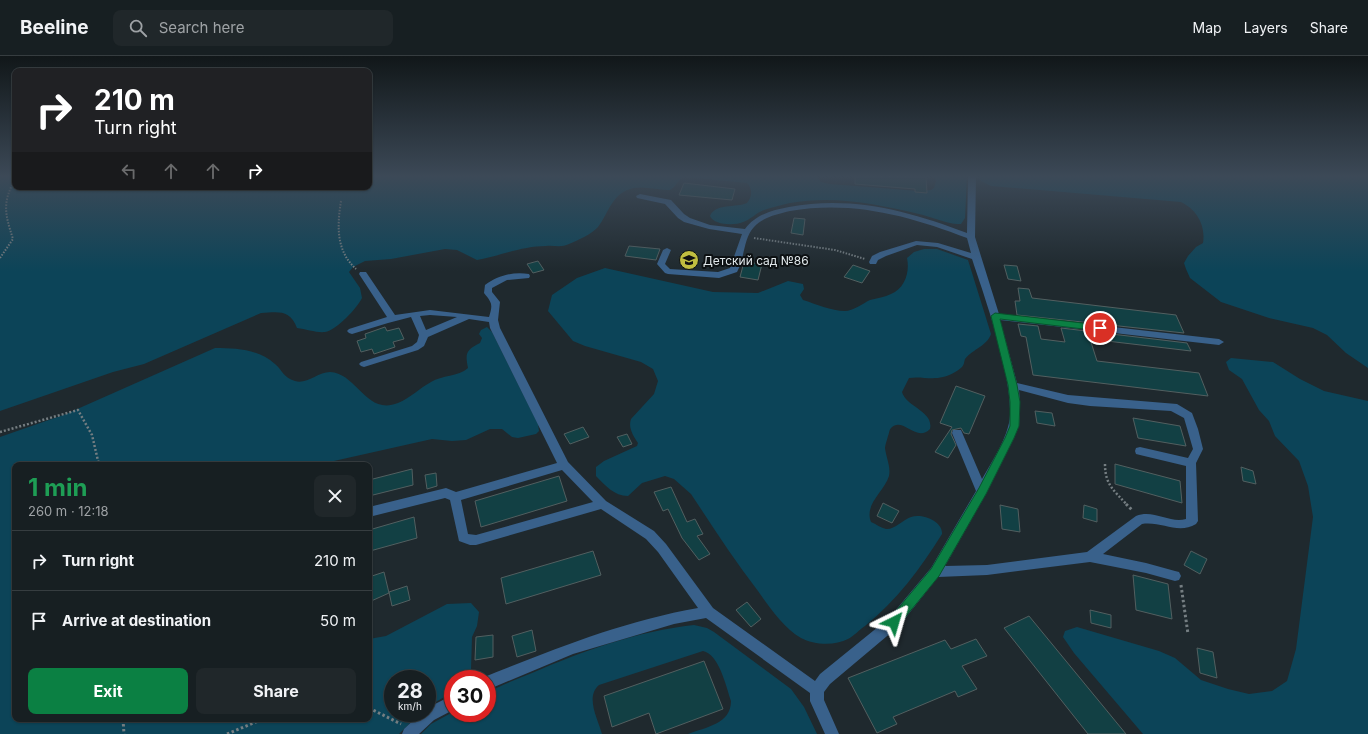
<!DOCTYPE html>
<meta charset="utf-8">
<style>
:root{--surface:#171f22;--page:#20272a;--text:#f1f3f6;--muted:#9ea2a5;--line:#363d40;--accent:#0b8043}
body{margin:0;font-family:Inter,sans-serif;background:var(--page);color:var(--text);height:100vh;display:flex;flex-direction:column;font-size:15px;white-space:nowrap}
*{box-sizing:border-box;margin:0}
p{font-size:13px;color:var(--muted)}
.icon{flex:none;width:22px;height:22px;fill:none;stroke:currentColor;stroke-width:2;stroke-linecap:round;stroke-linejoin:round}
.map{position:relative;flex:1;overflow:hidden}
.drawer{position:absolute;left:12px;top:406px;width:360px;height:260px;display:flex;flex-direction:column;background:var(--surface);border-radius:8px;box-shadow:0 1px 3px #0004,0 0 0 1px var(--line)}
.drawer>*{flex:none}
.hud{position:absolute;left:12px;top:12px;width:360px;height:122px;border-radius:8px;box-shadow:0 1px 3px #0004,0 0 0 1px var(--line);background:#202124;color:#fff;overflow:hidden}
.speed{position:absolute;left:384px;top:614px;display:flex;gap:8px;font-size:20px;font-weight:700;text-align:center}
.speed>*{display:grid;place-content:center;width:52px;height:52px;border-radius:50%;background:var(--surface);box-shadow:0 1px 3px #0004,0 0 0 1px var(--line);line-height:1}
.speed small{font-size:10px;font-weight:400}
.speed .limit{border:6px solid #d22;background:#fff;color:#111}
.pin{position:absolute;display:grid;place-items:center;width:34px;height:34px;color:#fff;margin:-17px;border:2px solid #fff;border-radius:50%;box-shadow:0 1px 4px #0007}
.me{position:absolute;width:44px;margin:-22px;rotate:40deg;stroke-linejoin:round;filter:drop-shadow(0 0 3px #0008)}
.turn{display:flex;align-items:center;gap:14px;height:84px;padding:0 16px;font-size:18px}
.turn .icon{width:52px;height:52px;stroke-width:2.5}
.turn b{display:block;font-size:28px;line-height:34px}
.lanes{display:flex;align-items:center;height:38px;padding:0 16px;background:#0003;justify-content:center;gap:20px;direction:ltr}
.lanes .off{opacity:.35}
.round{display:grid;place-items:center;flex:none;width:42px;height:42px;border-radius:8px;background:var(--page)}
.overview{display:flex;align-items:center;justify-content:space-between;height:68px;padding:0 16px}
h1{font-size:24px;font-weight:700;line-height:30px;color:#1e9e55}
.action{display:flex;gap:8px;margin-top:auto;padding:8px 16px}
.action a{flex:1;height:46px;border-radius:8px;background:var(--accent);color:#fff;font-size:16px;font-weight:700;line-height:46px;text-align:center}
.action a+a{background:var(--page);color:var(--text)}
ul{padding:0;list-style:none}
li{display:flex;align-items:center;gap:12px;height:60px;padding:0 16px;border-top:1px solid var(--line)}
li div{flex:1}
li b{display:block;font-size:15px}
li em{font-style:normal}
header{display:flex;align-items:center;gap:24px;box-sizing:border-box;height:56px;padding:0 20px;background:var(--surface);border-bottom:1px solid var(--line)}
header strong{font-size:19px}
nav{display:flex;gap:22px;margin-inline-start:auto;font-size:14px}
.search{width:280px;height:36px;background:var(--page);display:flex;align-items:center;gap:10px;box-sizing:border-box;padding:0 14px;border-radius:8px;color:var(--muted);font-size:15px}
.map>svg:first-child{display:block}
.green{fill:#0c4458}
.building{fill:#124044;stroke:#525f60}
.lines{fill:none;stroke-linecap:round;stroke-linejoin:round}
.path-far2{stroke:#757e82;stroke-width:2;stroke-dasharray:1.5 1.5;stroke-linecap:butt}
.path-far1{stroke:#757e82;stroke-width:2.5;stroke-dasharray:2 2;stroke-linecap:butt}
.path{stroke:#757e82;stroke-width:3;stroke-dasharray:2.5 2.5;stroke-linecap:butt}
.minor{fill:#39618b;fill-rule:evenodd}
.route{fill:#0b8043;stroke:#07532c}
.labels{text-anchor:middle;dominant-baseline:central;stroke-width:4;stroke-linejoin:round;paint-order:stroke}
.poi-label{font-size:12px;fill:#e0e7ea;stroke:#0d1113;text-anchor:start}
</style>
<header>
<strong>Beeline</strong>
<div class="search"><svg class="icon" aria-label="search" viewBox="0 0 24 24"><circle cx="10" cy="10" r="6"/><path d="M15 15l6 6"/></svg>Search here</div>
<nav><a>Map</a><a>Layers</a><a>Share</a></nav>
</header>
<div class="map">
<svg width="1368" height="678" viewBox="0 0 1368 678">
<rect width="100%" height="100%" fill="#1f292e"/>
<path class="green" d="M0 120H15V131H369V120H817L821 126 830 128 919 135 931 134 934 132 936 125 933 120H967L965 162 961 168H957C945 167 932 161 919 158 877 148 834 139 790 147 782 149 772 151 764 154 756 157 750 164 743 166 734 170 714 169 710 160 715 147 736 152 747 147 752 141 753 133 747 127L684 121C677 124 677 130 670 134 658 134 645 130 634 132 612 136 609 157 598 171 592 178 578 184 569 188 561 192 554 189 546 190 522 190 500 200 477 204L457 194 445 193 391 203 365 205 353 211 349 216 360 232 362 242C357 252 337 274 325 276 317 277 306 273 297 272 290 253 278 256 261 257L144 308 113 316 0 355Z
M978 120H1368V312L1346 297 1327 279 1313 272 1269 262 1221 246 1190 222 1186 213 1184 207 1188 200 1196 191 1203 187C1206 169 1196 153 1181 146L991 130 981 125Z
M924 193H937L968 204 991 278C987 290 973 293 965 303 964 306 964 309 962 311 957 316 948 320 943 321 931 324 920 320 909 322L902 336C906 351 934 355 930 373 916 387 903 360 891 372 889 374 889 378 888 380 887 384 885 389 885 392 886 401 891 411 889 420 884 436 864 448 871 466 876 468 881 472 886 473 894 474 903 464 911 461 922 457 943 465 942 478 920 513 897 544 865 570 859 574 854 580 848 583 835 590 814 589 801 582 783 571 770 552 758 535 734 504 713 471 691 438L674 423 665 420 642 427 628 440C614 440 605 429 596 420V411L604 405 637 390 638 387C633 379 628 372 631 363L654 338 658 325 653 313 641 306 585 290 573 285 548 255 552 239 577 222 605 212 713 236 758 237 788 225 803 228 804 233 800 239 803 244C816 248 831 255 845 255 853 255 862 248 870 244 877 242 885 241 891 238 905 232 910 216 907 202L914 196Z
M487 271 492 276 538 368 539 375 536 378 518 382 512 381 502 373H490L466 384 452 385 432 383 316 409H15V663H369V583L386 580 447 548 471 547 479 556 477 570 472 581 471 614 469 623H453V636L427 651V623H393V657H420L399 678H0V381L66 358 215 292C236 292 258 293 275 308 283 315 283 321 295 325 306 329 318 316 330 316 357 317 366 360 398 347 410 342 420 332 431 326 442 319 458 321 468 312 465 297 466 294 480 287L482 282 479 278 481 274Z
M1231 302 1273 306 1300 323 1324 335 1368 345V678H1143L1074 597 1063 581 1065 575 1077 571 1159 595 1175 602 1201 624 1228 633 1249 638 1272 635 1287 625 1296 593 1313 461 1308 430 1299 405 1275 380 1269 365 1259 354 1242 323 1229 314 1226 306Z
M694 569 707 572 714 576 791 633 804 651 817 678H688C706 671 731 668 731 645 726 630 719 598 703 595L599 629C585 641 598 663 602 678H421L431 668 453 656 487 657V637C501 629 517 623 532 617 583 595 638 575 694 569Z"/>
<path class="building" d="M855 120 926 121 927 137 915 136V133L855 128Z
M684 127 735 133 732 144 679 139Z
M794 162 805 163 803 179 791 177Z
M629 190 660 193 656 204 625 200Z
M538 205 544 214 533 217 527 208Z
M744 206 762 208 758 224 740 221Z
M853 209 870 215 862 227 844 221Z
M1004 209 1017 210 1021 225 1008 223Z
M1018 232 1029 233 1032 242 1176 259 1184 277 1017 259 1015 245H1020Z
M1018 268 1038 270 1041 283 1065 286 1061 272 1187 287 1191 295 1090 283 1097 305 1199 317 1208 340 1033 319 1026 281 1021 280Z
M385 271 387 275 399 272 404 283 393 286 395 291 374 298 372 293 361 296 357 285 366 282 365 278Z
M956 330 985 340 969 378 964 377 961 372 952 374 951 378 956 389 948 402 935 396 952 371 940 367Z
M1035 355 1052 357 1055 370 1037 367Z
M1133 362 1180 370 1186 390 1138 382Z
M583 371 589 381 570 388 564 378Z
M627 378 632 388 623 391 617 381Z
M1115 408 1180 425 1182 447 1115 428Z
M1241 411 1253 415 1256 428 1243 425Z
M412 413 413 429 369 440V424Z
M436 417 437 430 427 433 425 419Z
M559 420 567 445 481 471 475 445Z
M671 431 687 466 695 463 703 478 697 480 710 498 699 504 682 482 668 453 663 455 654 436Z
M883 447 899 455 892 467 877 460Z
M1000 449 1018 453 1020 476 1002 473Z
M1084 449 1097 453V466L1083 462Z
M414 461 417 482 370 495 369 474Z
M593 495 601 519 506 548 501 522Z
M1191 495 1207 503 1200 518 1184 509Z
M384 516 389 537 369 546V521Z
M1133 519 1168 528 1172 563 1136 554Z
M407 530 410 544 392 550 389 536Z
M747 546 761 563 751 571 736 554Z
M1090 554 1111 559V572L1091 567Z
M1029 560 1126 678H1088L1004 572Z
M532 574 536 595 517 601 512 580Z
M493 579V601L475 604 476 581Z
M976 583 987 600 962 610 977 633 958 641 955 635 893 661 897 668 877 677 848 622 945 584 951 593Z
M1197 592 1213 596 1217 622 1200 617Z
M704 605 723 653 656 678 649 657 612 671 604 640Z"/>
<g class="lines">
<path class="path-far2" d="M341 145C337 170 336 195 356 213
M754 182 835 194 865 203
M0 202 13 183C5 158 2 147 15 123"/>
<path class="path-far1" d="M0 376 78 354 92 379 99 409
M1105 408C1105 429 1114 434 1127 449"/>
<path class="path" d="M1126 448 1133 455
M1181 529 1188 578
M369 652 401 668
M123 663 124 678
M227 678 263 663"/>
<path class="minor" d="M968 120H976L975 181 999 258 1219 283 1224 286 1219 289 1000 264 1017 327 1068 339 1177 348 1192 357 1198 373 1203 393 1196 407 1198 465 1196 468C1178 479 1162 465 1142 468L1103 498 1146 507 1175 515 1179 516 1181 520 1179 524 1175 525 1146 517 1090 506 987 519 938 521 899 570 830 628 824 636V644L839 678H825L810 645V637L706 562 674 568 573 598 487 634V623L482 622C552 594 623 565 698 552L658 496 646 483 601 453 476 489H470L459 485 450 444 445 442 369 461V451L446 432 456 436 557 407 490 272 489 266 469 263 428 281 424 290 418 294 364 311 361 310 359 308 361 306 412 290 417 286 419 279 411 261 388 267 352 278 349 277 347 275 349 273 387 261 359 218 360 216H366L395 259 430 254 489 261C493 248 492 247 484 237L485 229C497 220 513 215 529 218L530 220 529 222 507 224 492 232V236L500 246 498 264 500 272 568 406 606 445 654 475 666 488 713 552 815 625 820 618 889 562 931 512 976 435 952 377 953 374H961L982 423C991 407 1003 389 1008 371 1019 337 984 239 972 203L937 191 917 189 886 200 878 204 876 208H870L869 206 872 200 880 196 916 185 938 187 971 197 967 182C910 160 852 144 790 155 778 158 763 161 754 171 743 183 745 202 737 216L719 222 668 218 665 217 657 208 663 194 667 192 671 194 665 208 670 213 718 216 730 212 742 178 709 173 684 166 678 162 665 148 637 142 636 140 640 138 671 144 684 158 690 162 710 169 745 173C755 159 772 154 789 151 851 139 910 155 967 177ZM430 259 457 261 426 274 420 260ZM1019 334 1068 347 1090 350 1171 355 1184 362 1193 393 1188 402 1140 391 1136 392 1135 395 1136 398 1140 399 1186 410V463C1170 468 1154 453 1136 460L1087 496 987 509 945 510 986 438 1014 382 1019 370 1020 346ZM562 414 593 446 476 479 468 478 461 444Z
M453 639V654L434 664 419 678H402L404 673 421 657H427V652Z"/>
</g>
<linearGradient id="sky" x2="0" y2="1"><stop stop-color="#111719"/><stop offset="0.56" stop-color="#3c4957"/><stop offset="1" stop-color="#3c4957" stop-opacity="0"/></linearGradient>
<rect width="1368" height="215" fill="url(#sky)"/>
<path class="route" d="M995 257 1100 269 1104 272 1100 275 1000 263 1017 329 1020 346 1019 370 1014 382 986 438 939 520 898 570 894 572 890 570 888 566 890 562 931 513 979 432 1005 382 1010 370V346L1008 329 991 260Z"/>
<defs>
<symbol id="school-disc" viewBox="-11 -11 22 22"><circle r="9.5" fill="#c1be40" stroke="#0d1113"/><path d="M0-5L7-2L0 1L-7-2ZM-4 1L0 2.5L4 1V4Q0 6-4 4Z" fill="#111"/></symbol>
</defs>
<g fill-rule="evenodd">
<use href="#school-disc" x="678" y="193" width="22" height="22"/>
</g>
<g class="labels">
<g class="poi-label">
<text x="703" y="204">Детский сад №86</text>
</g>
</g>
</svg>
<div class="speed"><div>28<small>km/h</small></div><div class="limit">30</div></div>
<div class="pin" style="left:1100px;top:272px;background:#d93025"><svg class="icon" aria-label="arrive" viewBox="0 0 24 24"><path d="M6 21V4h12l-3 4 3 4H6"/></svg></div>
<svg class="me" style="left:894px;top:566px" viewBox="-20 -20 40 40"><path d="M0-17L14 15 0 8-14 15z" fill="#0b8043" stroke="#fff" stroke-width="4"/></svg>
<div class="hud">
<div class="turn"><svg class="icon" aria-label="right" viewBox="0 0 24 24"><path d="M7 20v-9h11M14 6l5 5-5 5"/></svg><div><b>210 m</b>Turn right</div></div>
<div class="lanes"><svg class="icon off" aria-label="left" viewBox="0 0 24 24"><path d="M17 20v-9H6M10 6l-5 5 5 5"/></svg><svg class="icon off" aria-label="ahead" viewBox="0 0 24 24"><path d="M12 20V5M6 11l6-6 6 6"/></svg><svg class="icon off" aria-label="ahead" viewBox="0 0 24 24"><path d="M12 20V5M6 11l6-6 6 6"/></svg><svg class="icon" aria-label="right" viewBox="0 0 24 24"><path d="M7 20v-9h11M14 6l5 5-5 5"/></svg></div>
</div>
<section class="drawer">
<div class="overview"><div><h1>1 min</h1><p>260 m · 12:18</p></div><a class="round"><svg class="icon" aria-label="close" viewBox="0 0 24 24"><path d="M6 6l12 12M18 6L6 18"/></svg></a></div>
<ul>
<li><svg class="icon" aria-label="right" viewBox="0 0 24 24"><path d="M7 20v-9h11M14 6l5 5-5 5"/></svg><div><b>Turn right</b></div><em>210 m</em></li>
<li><svg class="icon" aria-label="arrive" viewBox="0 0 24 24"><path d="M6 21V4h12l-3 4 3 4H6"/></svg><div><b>Arrive at destination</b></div><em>50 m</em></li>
</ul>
<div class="action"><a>Exit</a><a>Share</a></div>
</section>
</div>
